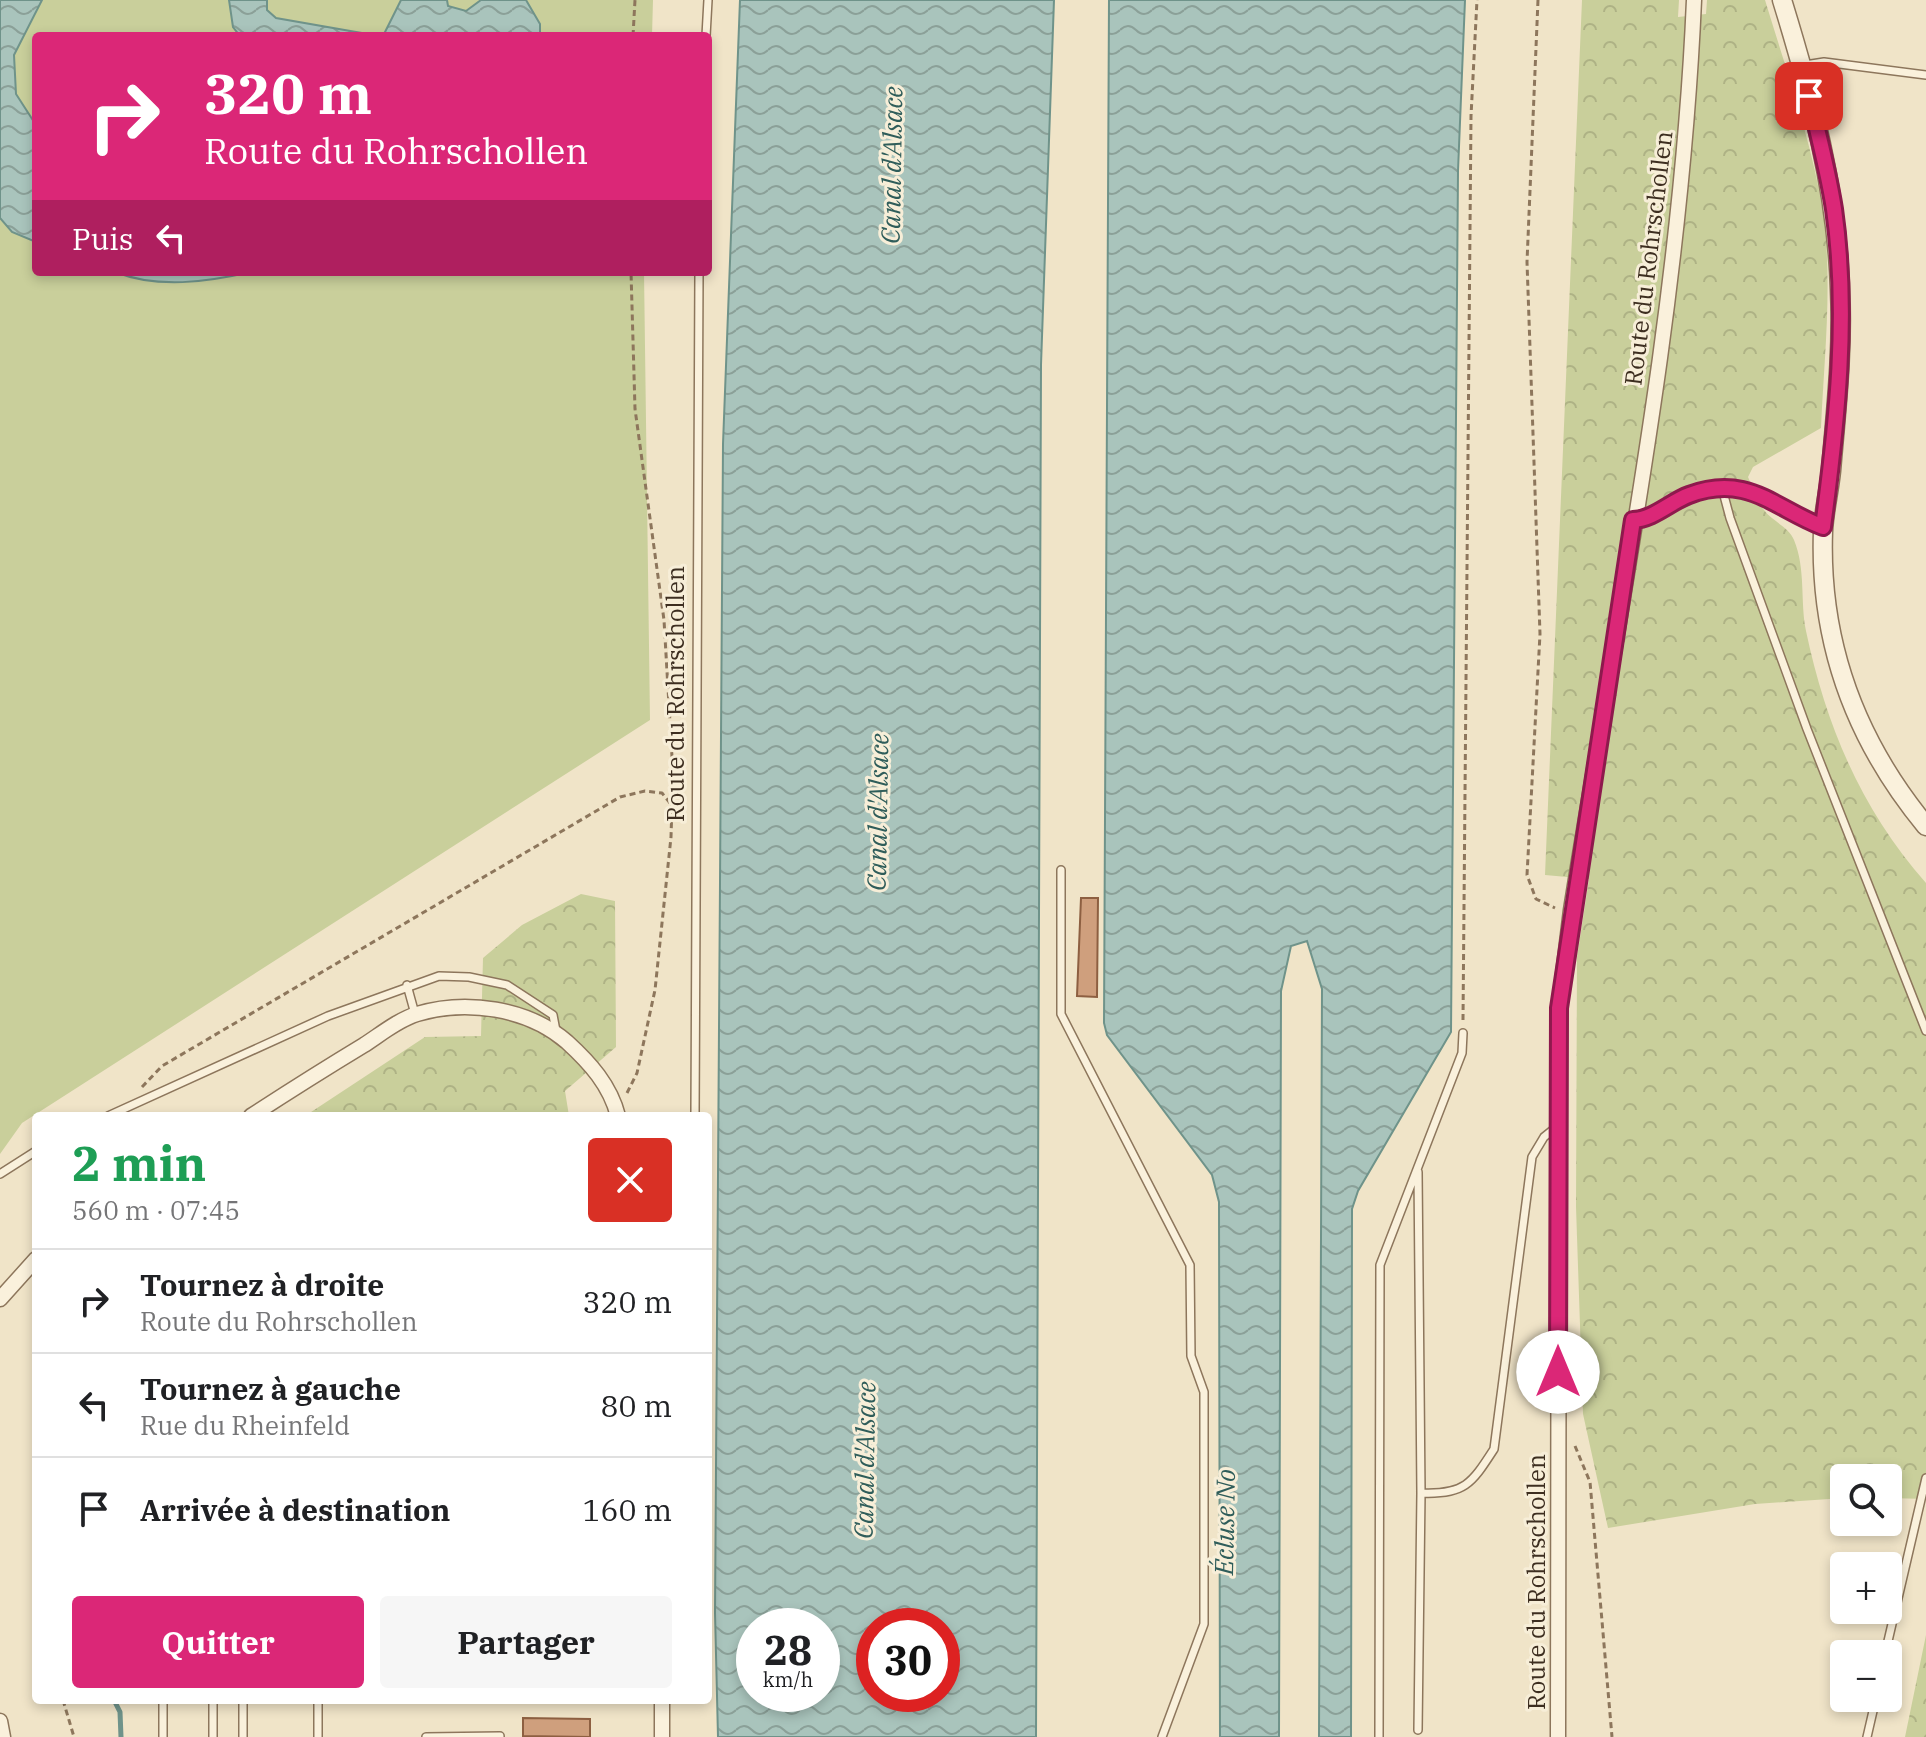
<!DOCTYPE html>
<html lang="fr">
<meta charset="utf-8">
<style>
:root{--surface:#fff;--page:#f6f6f6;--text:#202124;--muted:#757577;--line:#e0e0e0;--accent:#db2777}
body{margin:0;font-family:"IBM Plex Serif",serif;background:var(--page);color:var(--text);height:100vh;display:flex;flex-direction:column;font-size:30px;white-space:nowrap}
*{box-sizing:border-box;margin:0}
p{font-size:26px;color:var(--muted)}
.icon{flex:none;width:44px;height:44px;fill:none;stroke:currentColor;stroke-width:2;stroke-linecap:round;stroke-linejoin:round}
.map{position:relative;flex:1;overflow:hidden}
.details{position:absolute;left:32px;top:1112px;width:680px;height:592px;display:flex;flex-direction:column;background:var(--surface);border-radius:8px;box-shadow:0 4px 12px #0003}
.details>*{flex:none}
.guide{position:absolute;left:32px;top:32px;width:680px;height:244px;border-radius:8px;box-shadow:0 4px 12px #0003;background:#db2777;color:#fff;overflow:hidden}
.buttons{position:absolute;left:1830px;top:1464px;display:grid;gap:16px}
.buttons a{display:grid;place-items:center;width:72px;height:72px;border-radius:8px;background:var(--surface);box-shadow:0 4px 12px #0003;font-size:40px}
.speed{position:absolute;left:736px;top:1608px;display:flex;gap:16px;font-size:40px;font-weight:700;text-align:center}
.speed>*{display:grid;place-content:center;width:104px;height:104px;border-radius:50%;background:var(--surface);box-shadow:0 4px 12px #0003;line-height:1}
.speed small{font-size:20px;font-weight:400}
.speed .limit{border:12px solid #d22;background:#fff;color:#111}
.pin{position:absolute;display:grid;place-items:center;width:68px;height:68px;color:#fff;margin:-34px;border-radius:16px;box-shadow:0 4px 12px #0006}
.me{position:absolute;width:88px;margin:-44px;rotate:0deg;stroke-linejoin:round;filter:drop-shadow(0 0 6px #0008)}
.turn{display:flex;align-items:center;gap:28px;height:168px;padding:0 40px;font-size:36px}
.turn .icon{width:104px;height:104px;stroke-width:2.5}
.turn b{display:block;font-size:56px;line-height:68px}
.then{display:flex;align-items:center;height:76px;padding:0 40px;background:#0003;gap:16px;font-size:30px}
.round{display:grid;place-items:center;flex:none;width:84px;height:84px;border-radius:8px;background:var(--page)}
.head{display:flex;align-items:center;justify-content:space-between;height:136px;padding:0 40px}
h1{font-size:48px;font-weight:700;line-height:60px;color:#1e9e55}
.button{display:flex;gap:16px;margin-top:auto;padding:16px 40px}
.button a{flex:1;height:92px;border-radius:8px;background:var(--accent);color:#fff;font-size:32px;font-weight:700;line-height:92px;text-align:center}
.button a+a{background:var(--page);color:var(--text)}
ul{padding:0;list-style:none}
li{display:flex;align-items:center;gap:24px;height:104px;padding:0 40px;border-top:2px solid var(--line)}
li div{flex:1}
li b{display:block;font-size:30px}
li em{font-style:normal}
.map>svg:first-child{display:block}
.forest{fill:url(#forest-crowns)}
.green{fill:#c9cf9b}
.water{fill:url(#water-waves);stroke:#6f938a;stroke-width:2;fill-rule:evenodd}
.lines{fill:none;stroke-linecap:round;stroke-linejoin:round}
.stream{stroke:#6f938a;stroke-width:5}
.building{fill:#cf9f7d;stroke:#8d5f41;stroke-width:2}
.service-casing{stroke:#8d765c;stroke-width:10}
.minor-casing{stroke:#8d765c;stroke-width:17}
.tertiary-casing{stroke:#8d765c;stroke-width:21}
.path{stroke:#8d765c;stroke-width:3;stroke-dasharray:6 4;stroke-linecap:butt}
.service{stroke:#faf1dc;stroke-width:7}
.minor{stroke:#faf1dc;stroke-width:14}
.tertiary{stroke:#faf1dc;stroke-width:18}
.route-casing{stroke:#8e194d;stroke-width:20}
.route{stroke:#db2777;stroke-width:14}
.labels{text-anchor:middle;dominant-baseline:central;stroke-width:6;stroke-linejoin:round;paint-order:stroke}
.street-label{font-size:24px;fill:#3d2e20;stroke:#f7eed8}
.water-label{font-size:26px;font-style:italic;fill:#2f5d5a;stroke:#f7eed8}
</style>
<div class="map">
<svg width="1926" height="1737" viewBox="0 0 1926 1737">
<defs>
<pattern id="forest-crowns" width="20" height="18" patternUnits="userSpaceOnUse" patternTransform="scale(2)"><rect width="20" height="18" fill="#c9cf9b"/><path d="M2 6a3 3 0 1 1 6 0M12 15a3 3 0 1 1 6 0" fill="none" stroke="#aeb285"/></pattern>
<pattern id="water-waves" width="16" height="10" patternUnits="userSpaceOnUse" patternTransform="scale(2)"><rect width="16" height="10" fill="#a9c4bc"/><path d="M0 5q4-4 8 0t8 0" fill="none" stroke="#8ba098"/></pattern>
</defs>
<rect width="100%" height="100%" fill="#f0e4c8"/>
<path class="forest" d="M1582 0H1679L1678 17 1706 14 1707 0H1765C1786 70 1812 141 1823 213 1833 284 1824 358 1821 428L1753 467 1748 477C1753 488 1757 501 1764 510 1772 521 1789 527 1794 540 1806 569 1800 601 1806 631 1826 726 1861 809 1926 883V1499L1888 1498V1478H1844V1498L1755 1504 1608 1528 1583 1414 1576 1207 1577 957 1589 879 1545 875Z
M581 894 615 901 616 1047 565 1091 569 1116H305L425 1037 481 1036 483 958 522 925Z
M1926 1635V1737H1905Z"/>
<path class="green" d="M0 0H653L652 36H36V272H644L650 720 22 1123 0 1154Z"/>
<path class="water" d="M0 0H42L14 55 16 94 36 125V242L12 232 0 218Z
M229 0H267V10L276 18 379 36H240L233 27Z
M401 0H447L448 6 466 11 481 0H526L540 24V36H383Z
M740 0H1054L1041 365 1036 1737H718L715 1613 723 444ZM822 1626V1694H754V1626ZM942 1626V1694H874V1626Z
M1109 0H1465L1458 171 1451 1032 1358 1191 1352 1209 1351 1737H1319L1322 989 1307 941 1291 946 1281 991 1279 1737H1220L1219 1202 1212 1175 1107 1035 1104 1023Z
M115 272H251C207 282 158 289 115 272Z"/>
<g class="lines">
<path class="stream" d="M114 1700 120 1712 121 1737"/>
</g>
<path class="building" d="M1081 898H1098L1097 997 1077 996Z
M523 1718 590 1719V1737L523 1736Z"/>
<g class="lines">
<defs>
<path id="service" d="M706 36 708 0
M1805 65 1824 62 1926 75
M1722 488 1730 518 1807 729 1926 1031
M1061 870V1014L1190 1265 1191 1356 1204 1392V1624L1162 1737
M407 985 415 1014
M108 1116 328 1016 439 976 469 977 507 985 553 1015 556 1031
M695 1116 699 272
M1418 1172 1421 1493 1418 1730
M0 1174 36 1151
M1421 1493C1465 1495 1472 1483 1494 1449L1532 1157 1544 1137 1559 1125
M1885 1654 1926 1478
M163 1700V1737
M213 1700V1737
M318 1700V1737
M243 1737V1700
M426 1737 500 1736
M1379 1737 1380 1265 1462 1053 1463 1033
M1867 1737 1876 1698"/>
<path id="minor" d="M1633 520C1654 519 1670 502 1689 495 1747 473 1774 507 1823 527
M251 1116C288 1092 326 1068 364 1045 381 1034 398 1020 417 1014 466 999 528 1008 567 1042 590 1063 610 1085 618 1116
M0 1299 36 1259
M662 1700V1737
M0 1721 3 1737
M1558 1737 1559 1008 1571 910C1619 609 1681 306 1694 0"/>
<path id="tertiary" d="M1782 0C1811 94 1837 191 1840 290 1843 350 1836 411 1831 471 1829 491 1824 511 1823 531 1819 643 1855 740 1926 826"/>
</defs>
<use href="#service" class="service-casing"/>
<use href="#minor" class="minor-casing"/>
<use href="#tertiary" class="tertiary-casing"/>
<path class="path" d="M1538 0 1527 262 1540 634 1527 875 1536 899 1555 908
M633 36 635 0
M1463 1020 1471 116 1477 0
M142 1087 162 1066 620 797 645 791 662 793 670 803
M627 1093 637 1073 655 990 671 837 673 774 664 620 635 409 631 272
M1575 1446 1590 1482 1612 1737
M63 1700 74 1737"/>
<use href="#service" class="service"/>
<use href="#minor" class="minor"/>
<use href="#tertiary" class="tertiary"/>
</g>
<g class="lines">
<defs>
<path id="route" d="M1558 1372 1559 1008 1633 520C1654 519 1670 502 1689 495 1747 473 1774 508 1823 527 1837 423 1849 314 1834 209 1828 171 1818 133 1809 96"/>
</defs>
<use href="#route" class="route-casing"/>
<use href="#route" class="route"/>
</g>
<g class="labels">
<g class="street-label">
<text transform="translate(1648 258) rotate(-83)">Route du Rohrschollen</text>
<text transform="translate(675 694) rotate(-90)">Route du Rohrschollen</text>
<text transform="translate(1536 1582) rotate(-90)">Route du Rohrschollen</text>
</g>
<g class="water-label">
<text transform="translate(891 165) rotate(-89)">Canal d'Alsace</text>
<text transform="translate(877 812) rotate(-89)">Canal d'Alsace</text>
<text transform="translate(864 1460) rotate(-89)">Canal d'Alsace</text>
<text transform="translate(1224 1522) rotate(-89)">Écluse No</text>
</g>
</g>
</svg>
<div class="buttons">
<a><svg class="icon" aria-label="search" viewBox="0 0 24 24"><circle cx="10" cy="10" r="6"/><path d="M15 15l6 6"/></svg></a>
<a>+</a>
<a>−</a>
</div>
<div class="speed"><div>28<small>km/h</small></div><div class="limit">30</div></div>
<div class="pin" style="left:1809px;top:96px;background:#d93025"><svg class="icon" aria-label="arrive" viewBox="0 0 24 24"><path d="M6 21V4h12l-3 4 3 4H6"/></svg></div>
<svg class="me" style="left:1558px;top:1372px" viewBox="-20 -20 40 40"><circle r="19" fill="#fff"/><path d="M0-13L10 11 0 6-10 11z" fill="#db2777"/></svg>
<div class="guide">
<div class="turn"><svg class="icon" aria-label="right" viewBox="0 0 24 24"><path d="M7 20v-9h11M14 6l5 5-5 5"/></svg><div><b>320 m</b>Route du Rohrschollen</div></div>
<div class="then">Puis<svg class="icon" aria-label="left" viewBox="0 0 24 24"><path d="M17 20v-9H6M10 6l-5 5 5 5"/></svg></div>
</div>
<section class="details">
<div class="head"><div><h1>2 min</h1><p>560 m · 07:45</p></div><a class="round" style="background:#d93025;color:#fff"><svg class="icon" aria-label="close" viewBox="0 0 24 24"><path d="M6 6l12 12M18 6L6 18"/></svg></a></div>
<ul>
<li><svg class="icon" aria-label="right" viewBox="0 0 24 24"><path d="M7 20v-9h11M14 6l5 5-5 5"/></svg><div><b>Tournez à droite</b><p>Route du Rohrschollen</p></div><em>320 m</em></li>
<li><svg class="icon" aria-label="left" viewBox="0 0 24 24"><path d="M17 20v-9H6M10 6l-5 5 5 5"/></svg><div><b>Tournez à gauche</b><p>Rue du Rheinfeld</p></div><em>80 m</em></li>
<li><svg class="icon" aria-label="arrive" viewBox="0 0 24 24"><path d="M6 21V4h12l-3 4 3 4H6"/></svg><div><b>Arrivée à destination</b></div><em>160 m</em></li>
</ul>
<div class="button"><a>Quitter</a><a>Partager</a></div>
</section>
</div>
